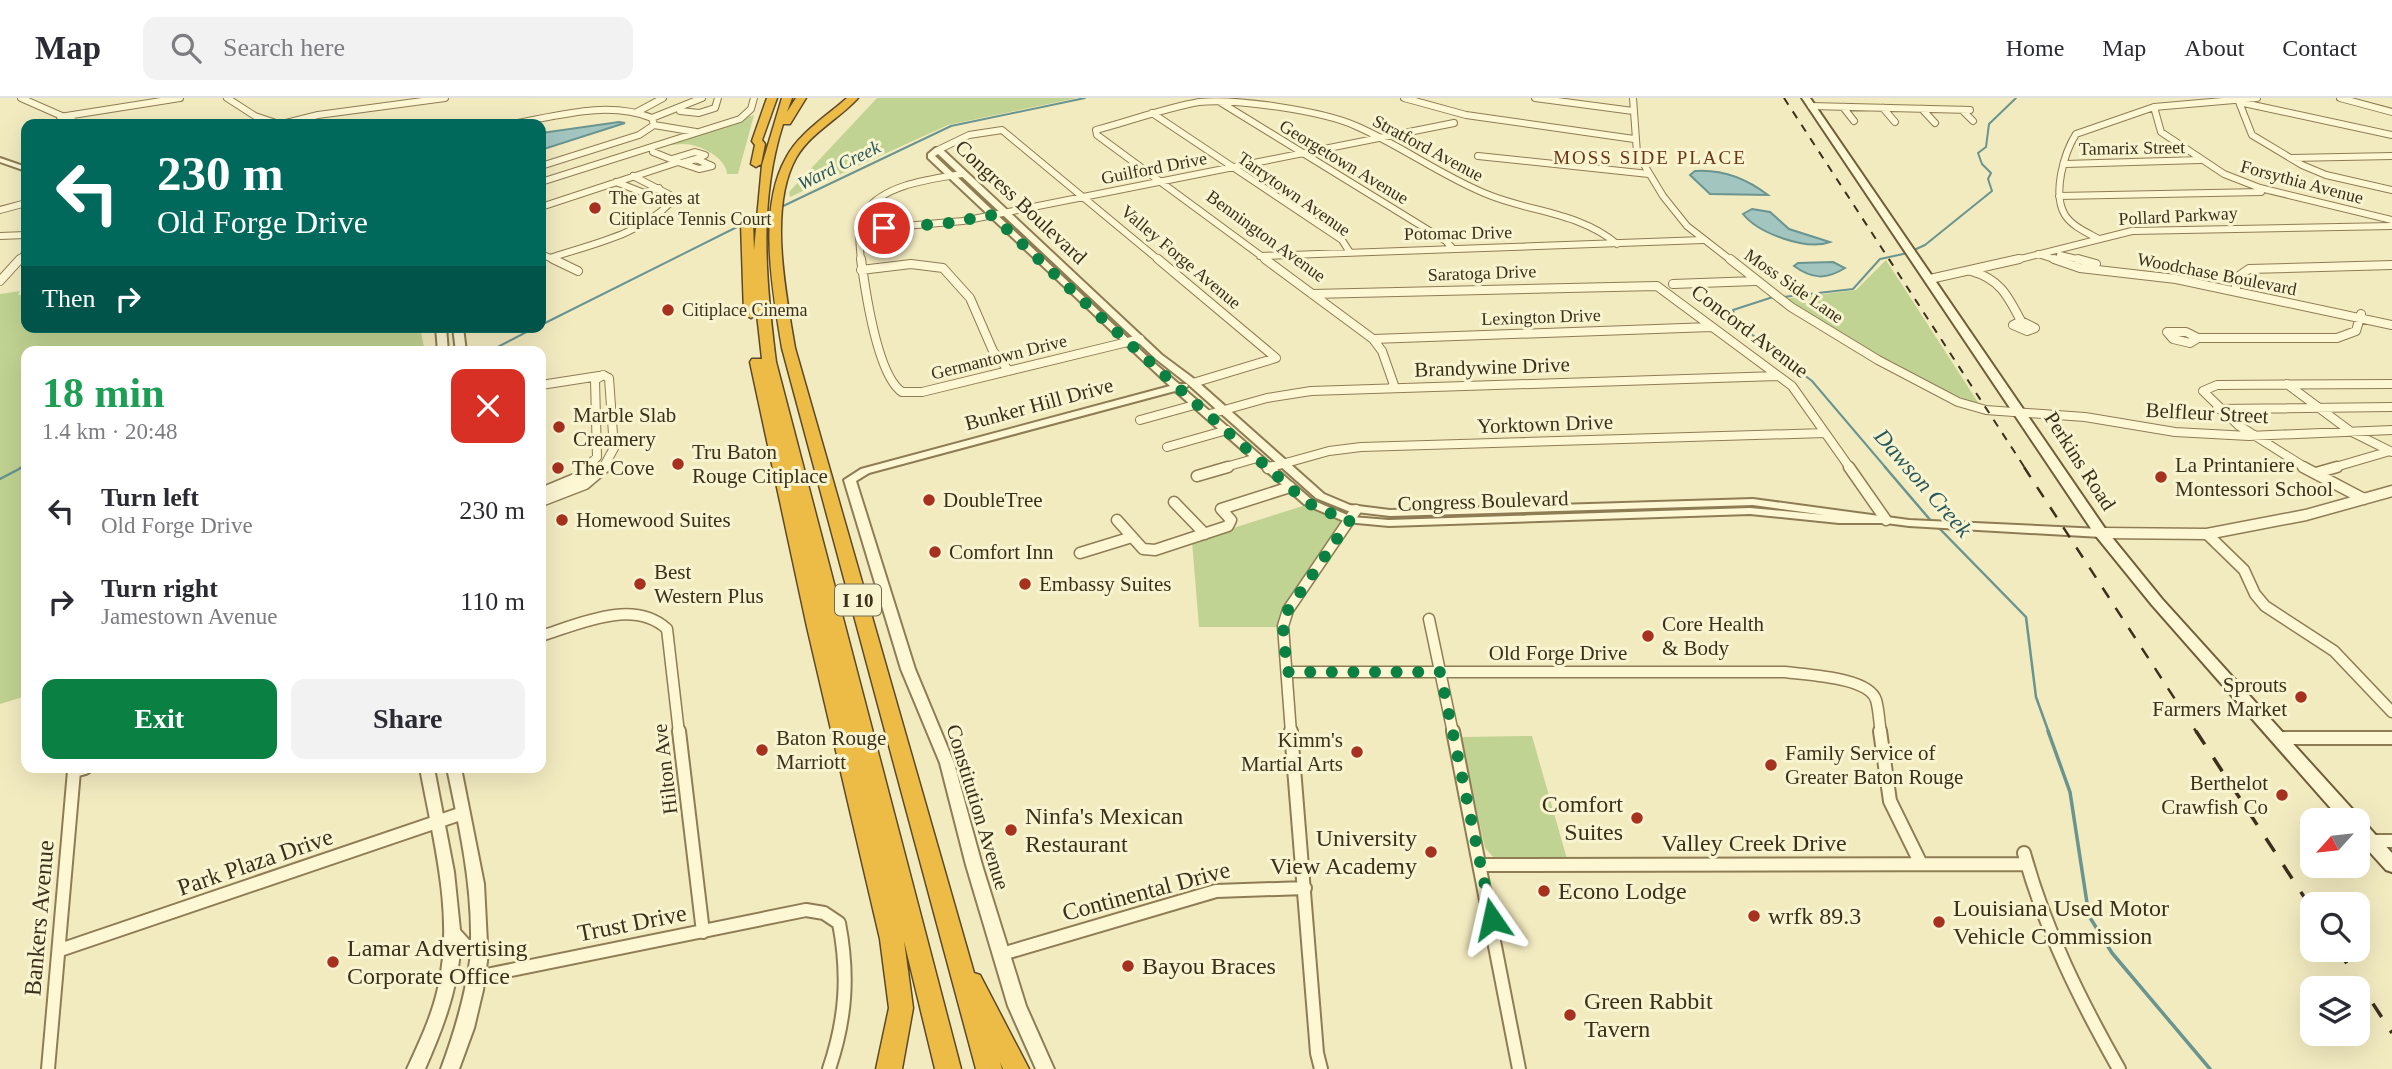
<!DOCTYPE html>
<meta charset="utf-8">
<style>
:root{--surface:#fff;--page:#f2f2f3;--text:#2b2b33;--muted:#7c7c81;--line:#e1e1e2;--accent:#0b8043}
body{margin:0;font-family:"Times New Roman",serif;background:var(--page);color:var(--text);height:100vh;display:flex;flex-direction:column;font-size:26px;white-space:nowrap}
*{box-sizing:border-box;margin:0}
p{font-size:23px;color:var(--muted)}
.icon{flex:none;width:38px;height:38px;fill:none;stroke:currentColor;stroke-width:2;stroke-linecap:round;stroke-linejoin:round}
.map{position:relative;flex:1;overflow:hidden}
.drawer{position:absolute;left:21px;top:248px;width:525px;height:427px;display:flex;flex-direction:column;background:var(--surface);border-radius:14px;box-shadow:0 7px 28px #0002}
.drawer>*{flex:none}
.hud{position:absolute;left:21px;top:21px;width:525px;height:214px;border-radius:14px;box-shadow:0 7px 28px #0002;background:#00695c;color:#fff;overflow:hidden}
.needle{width:46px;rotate:243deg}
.fabs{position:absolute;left:2300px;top:710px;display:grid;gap:14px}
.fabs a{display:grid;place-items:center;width:70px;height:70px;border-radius:14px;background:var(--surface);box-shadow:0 7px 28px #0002;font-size:35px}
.pin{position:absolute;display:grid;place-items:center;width:60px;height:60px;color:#fff;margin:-30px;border:4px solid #fff;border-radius:50%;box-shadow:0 2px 7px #0007}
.me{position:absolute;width:77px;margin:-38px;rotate:349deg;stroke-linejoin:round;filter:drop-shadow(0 0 5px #0008)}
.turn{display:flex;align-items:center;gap:24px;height:147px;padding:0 21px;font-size:32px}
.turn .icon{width:91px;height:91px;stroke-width:2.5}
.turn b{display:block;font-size:49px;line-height:60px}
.then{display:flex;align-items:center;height:66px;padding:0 21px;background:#0003;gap:14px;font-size:26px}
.round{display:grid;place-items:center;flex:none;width:74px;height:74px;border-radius:14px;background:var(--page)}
.overview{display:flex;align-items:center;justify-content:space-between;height:119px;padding:0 21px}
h1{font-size:42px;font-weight:800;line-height:52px;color:#1e9e55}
.action{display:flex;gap:14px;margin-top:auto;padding:14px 21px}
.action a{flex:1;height:80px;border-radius:14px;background:var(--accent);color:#fff;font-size:28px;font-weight:800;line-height:80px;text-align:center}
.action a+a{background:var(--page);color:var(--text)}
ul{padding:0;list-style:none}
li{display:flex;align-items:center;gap:21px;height:91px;padding:0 21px}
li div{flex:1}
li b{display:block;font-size:26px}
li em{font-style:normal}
header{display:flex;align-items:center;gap:42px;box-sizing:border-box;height:98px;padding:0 35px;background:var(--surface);border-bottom:2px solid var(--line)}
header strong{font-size:33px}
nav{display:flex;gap:38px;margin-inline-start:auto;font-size:24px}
.search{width:490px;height:63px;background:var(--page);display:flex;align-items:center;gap:18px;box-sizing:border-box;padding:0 24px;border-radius:14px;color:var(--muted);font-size:26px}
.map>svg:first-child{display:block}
.green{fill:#c1d392}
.water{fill:#a3c5c0;stroke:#699490;stroke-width:2}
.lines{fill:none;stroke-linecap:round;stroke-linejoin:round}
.stream-far2{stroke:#699490;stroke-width:2}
.stream-far1{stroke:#699490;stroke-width:2.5}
.stream{stroke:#699490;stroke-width:3.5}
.minor-far3-casing{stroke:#8e7c55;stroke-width:8}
.minor-far2-casing{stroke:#8e7c55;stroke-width:10}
.minor-far1-casing{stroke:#8e7c55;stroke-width:13}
.minor-casing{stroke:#8e7c55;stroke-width:16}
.tertiary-casing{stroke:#8e7c55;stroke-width:4}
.secondary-casing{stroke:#705d39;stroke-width:4}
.motorway-casing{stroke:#5c492a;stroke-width:3}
.minor-far3{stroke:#fdf7d4;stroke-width:6}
.minor-far2{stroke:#fdf7d4;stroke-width:8}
.minor-far1{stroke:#fdf7d4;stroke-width:10}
.minor{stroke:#fdf7d4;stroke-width:12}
.tertiary{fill:#fdf7d4;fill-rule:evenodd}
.secondary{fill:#fdf7d4;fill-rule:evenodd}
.motorway{fill:#edbc46;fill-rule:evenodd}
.rail-far2{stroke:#3c301c;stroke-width:2;stroke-dasharray:8 8;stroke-linecap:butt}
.rail-far1{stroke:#3c301c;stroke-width:2.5;stroke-dasharray:12 12;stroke-linecap:butt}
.rail{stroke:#3c301c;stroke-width:3.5;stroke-dasharray:16 16;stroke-linecap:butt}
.route{stroke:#0b8043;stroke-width:12;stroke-dasharray:0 21.6}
.poi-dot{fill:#a5311e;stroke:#f9f4d0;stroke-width:2.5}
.labels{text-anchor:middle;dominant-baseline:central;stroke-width:6;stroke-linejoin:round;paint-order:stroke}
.far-street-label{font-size:18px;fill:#3c301c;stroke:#f9f4d0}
.far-poi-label{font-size:18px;fill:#3c301c;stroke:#f9f4d0;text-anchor:start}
.far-neighbourhood-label{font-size:19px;letter-spacing:2px;fill:#6e3516;stroke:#f9f4d0}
.far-water-label{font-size:19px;font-style:italic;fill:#29595e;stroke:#f9f4d0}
.shield{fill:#f9f4d0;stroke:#756b52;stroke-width:2}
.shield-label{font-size:19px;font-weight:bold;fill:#3c301c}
.street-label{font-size:21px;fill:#3c301c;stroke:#f9f4d0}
.poi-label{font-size:21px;fill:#3c301c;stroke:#f9f4d0;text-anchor:start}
.water-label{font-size:23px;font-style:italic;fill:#29595e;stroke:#f9f4d0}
.near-poi-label{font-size:24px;fill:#3c301c;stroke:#f9f4d0;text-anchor:start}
.near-street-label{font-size:24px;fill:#3c301c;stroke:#f9f4d0}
</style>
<header>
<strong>Map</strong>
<div class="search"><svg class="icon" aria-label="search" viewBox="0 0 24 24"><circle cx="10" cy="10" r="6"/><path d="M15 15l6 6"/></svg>Search here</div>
<nav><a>Home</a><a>Map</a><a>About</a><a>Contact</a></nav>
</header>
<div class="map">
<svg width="2392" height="971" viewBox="0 0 2392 971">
<rect width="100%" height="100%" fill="#f3ebc0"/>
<path class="green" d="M877 0H1077L948 27 790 99 789 94Z
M754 17 738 76H727C726 59 699 46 683 46 676 46 673 48 666 46Z
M1886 162 1981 309 1908 276 1783 201 1856 192Z
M20 193 18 197 26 196V229H420L425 254H26V598L0 606V196Z
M1306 407 1340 422 1342 427 1282 512 1278 529H1199L1192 443Z
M1532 638 1567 761H1495L1485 750 1460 639Z"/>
<path class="water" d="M619 24 625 25 541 52V35Z
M1695 73C1722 71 1747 81 1768 97L1710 96 1690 77Z
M1752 111 1770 114 1789 131 1830 144C1806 153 1758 135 1743 116Z
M1833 164 1845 170C1826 182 1812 181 1794 168L1798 165Z"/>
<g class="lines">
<path class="stream-far2" d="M779 110 951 28 1085 0
M1914 152 1925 147 1992 93 1988 81 1991 75 1982 66 1978 55 1986 49 1989 26 2016 0
M1773 199 1733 212 1737 225 1812 283 1886 370
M1783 199 1853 191 1880 161 1908 155
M541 227 741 127
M488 254 536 229
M20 370 26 367"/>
<path class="stream-far1" d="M1885 369 1932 424
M0 381 23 369
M1937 428 2026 519 2036 599 2049 635"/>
<path class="stream" d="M2048 633 2070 694 2089 818 2112 855 2210 971"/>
<defs>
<path id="minor-far3" d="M21 0 80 26
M227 0 255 18 279 26
M1404 0 1466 17 1634 41
M1535 0 1633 13
M1633 0 1637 55 1663 98 1687 128 1732 163
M2340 0 2392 14
M1220 4 1446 143 1453 151
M1811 8 1970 12
M1843 9 1854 23
M2154 9 2161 34 2224 76 2260 90 2392 122
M1883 10 1895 24
M1922 11 1935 25
M1962 12 1973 23
M680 13 699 15 715 10 718 0
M637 14 663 0
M1152 15 1342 142 1349 153
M60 19 180 0
M652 20 702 0
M282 26 318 17 445 0
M512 26C557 18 608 2 652 20
M654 27 696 34
M2392 37 2239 4 2252 37 2302 67 2326 77 2392 92
M938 52 969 37 1002 32 1160 163
M1478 58 1649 76
M2291 60 2392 58
M672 61 695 54 705 57 696 61
M678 64 699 71 712 68 696 61 682 65
M2065 66 2200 62
M541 68 639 37 654 27 652 20
M541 84 740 21 751 11 754 0
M616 84 644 95 659 90
M2059 98 2261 94
M541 109 678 64 653 54
M0 112 26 105
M858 132 963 123 1454 25
M0 138 26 137
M2097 140C2086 134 2072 128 2065 117 2052 96 2064 55 2076 36L2154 9 2257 0
M541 156 557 163
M2038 156 2060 163
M2060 157 2085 163
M1260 158 1703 142
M550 160C592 146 640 137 671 104L670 97 633 78
M18 163 26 155
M861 163C860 148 856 127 865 114 884 86 932 81 962 76
M1268 163 1097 37 1096 32C1130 23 1165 10 1199 4 1235 0 1323 13 1356 28 1402 48 1443 79 1489 97 1531 114 1581 115 1617 146
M2012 163 2132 133 2392 128"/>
<path id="minor-far2" d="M553 161 578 173
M861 161C865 191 877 277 902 294H922L1140 241
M1158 161 1276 260 1193 285
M1265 161 1373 241 1382 253 1395 290
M1730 161 1791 209 1878 262 1958 304 1986 312 2085 319 2175 334 2249 338 2392 332
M2054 161 2080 170 2176 181 2392 227
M2078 161 2096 166
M861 172 911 166 943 170 970 200 993 253 1009 273
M1971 173C2000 181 2008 198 2021 223
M1930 181 2019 161
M0 183 20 161
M1673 186 1755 183
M2236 193V180L2249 171 2392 167
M1312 196 1657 188 1792 288 1850 370
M2021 223 2035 230 2027 233 2013 227Z
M2167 234H2186L2198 240 2190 245 2173 241Z
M2198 240H2337L2356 233 2361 216
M1373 241 1711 229
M603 277 609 280 614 350 603 370
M2287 286 2350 333 2392 354
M541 287 599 278
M2217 311 2392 309
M1210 316 1267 300 1311 293 1778 278
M1140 322 1198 306
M1167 349 1227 332
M586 370 597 359 595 282 603 277
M1222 370 1257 360
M1268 370 1329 353 1361 349 1825 335
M2306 370 2238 327 2203 293 2217 287 2392 286
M2332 370 2390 353"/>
<path id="minor-far1" d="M1849 369 1886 422
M2303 369 2364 401
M1268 370 1273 369
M2316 375 2337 369
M1197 378 1228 369
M541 395 577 380 588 369
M541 403 585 386 605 369
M1174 404 1205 436
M1117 422 1143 451 1155 452 1228 428 1231 422 1221 411 1290 389
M2101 435 2207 436 2306 417 2392 393
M2207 436 2244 472 2255 496 2265 508 2334 553 2392 614
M1080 455 1132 439
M1429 521 1453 635
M541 538C579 526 633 500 667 531L679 635
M1287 574H1785C1806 577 1869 579 1876 602 1879 612 1879 624 1881 635
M1291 635 1283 528 1288 512 1356 412"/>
<path id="minor" d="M679 633 703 834
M1291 633 1317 955 1321 971
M1453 633 1519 971
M1880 633 1890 703 1921 766
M2278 640H2392
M2370 743H2392
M2024 755C2045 832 2080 902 2119 971
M1481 767 2027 766
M60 852 463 715
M1002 856 1216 793 1305 790
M449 881 477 879 806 812 824 815 839 825C849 877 846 921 829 971
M48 971 74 673 85 670"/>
<path id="tertiary" d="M935 50H941L1162 257 1197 283 1324 396 1350 407 1390 412 1753 401 1909 422 2101 431 2107 435 2101 439 1909 428 1886 425H1839L1750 416 1389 428 1346 424 1304 406 1175 293 869 375 856 383 915 571 954 665 982 767 1026 908 1054 971H1036L1008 908 966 767 940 665 901 571 844 382 861 371 1170 288 928 60V56ZM938 56 1156 261 1189 287 1316 400 1348 413 1390 418 1753 407 1825 417 1750 410 1389 422 1352 419 1312 402 1184 291 1188 288 1187 286H1179L1153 264 935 58Z
M0 60 26 69V73L0 64Z
M436 229H446L448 254H438Z
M453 229H463L466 254H456Z
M420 670H434L454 774 460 832 469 842H471C472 784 459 727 447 670H461L484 786 487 845 489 849 483 892 474 930 459 971H441C455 933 466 896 471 856L460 854C456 896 442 932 425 971H407C419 945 432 918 438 890 455 818 433 741 420 670Z"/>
<path id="secondary" d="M1802 0H1810L2106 432 2162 501 2392 755V774L2386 772 2357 740V723H2342L2152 507 2096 438Z"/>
<path id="motorway" d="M767 0H777L762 42 765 46 761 66 756 69 751 66 755 47 752 43Z
M782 0H792L787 14 796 0H806L790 26H783C758 104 766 185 776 264L961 971H935L904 843 913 910 902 971H876L889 910 880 841 807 529 750 264 752 261H762L757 216 751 220 744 216 741 125 747 122 753 125 754 152 762 67Z
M847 0H858C839 21 810 35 796 60 768 110 786 196 795 250L974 875 980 877 1029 971H1003L1000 964 1002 971H976L782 250C773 195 757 111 786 60 799 35 827 18 847 0Z"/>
</defs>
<use href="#minor-far3" class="minor-far3-casing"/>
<use href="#minor-far2" class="minor-far2-casing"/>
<use href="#minor-far1" class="minor-far1-casing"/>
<use href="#minor" class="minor-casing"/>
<use href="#tertiary" class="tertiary-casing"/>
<use href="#secondary" class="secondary-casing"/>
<use href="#motorway" class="motorway-casing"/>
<use href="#minor-far3" class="minor-far3"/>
<use href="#minor-far2" class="minor-far2"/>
<use href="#minor-far1" class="minor-far1"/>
<use href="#minor" class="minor"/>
<use href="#tertiary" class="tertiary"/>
<use href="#secondary" class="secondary"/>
<use href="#motorway" class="motorway"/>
<path class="rail-far2" d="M1784 0 2025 370"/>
<path class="rail-far1" d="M2024 369 2197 635"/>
<path class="rail" d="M2196 633 2312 811
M2338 852 2392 935"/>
</g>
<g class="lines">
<path class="route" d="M884 130 949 125 992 117C1093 214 1197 307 1303 401L1318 411 1350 422 1286 515 1283 528 1287 574H1440L1492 821"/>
</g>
<g class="poi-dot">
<circle cx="595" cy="110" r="7"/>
<circle cx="668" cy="212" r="7"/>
<circle cx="559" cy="329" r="7"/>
<circle cx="678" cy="366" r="7"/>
<circle cx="558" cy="370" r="7"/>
<circle cx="2161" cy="379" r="7"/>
<circle cx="929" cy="402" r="7"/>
<circle cx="562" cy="422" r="7"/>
<circle cx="935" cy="454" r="7"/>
<circle cx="640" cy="486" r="7"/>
<circle cx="1025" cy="486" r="7"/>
<circle cx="1648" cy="538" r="7"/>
<circle cx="2301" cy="599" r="7"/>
<circle cx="762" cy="652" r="7"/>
<circle cx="1357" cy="654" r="7"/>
<circle cx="1771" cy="667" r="7"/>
<circle cx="2282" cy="697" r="7"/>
<circle cx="1637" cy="720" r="7"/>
<circle cx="1011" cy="732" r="7"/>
<circle cx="1431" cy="754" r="7"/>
<circle cx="1544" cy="793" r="7"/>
<circle cx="1754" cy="818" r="7"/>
<circle cx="1939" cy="824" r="7"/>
<circle cx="333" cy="864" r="7"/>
<circle cx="1128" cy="868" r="7"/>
<circle cx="1570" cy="917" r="7"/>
</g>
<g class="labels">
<g class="far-street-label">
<text transform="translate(1428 50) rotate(28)">Stratford Avenue</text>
<text transform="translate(2132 50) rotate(-1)">Tamarix Street</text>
<text transform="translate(1344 64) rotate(31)">Georgetown Avenue</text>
<text transform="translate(1154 70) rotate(-11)">Guilford Drive</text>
<text transform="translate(2302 84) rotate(15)">Forsythia Avenue</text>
<text transform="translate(1294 96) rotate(35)">Tarrytown Avenue</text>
<text transform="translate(2178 118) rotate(-3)">Pollard Parkway</text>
<text transform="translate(1458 135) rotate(-1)">Potomac Drive</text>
<text transform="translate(1266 138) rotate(36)">Bennington Avenue</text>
<text transform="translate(1181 159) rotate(40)">Valley Forge Avenue</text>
<text transform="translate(1482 175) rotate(-2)">Saratoga Drive</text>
<text transform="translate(2217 176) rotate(11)">Woodchase Boulevard</text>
<text transform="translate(1794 188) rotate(35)">Moss Side Lane</text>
<text transform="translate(1541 219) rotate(-2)">Lexington Drive</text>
<text transform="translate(999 259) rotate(-14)">Germantown Drive</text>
</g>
<g class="far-poi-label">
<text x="609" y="100">The Gates at<tspan x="609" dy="21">Citiplace Tennis Court</tspan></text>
<text x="682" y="212">Citiplace Cinema</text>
</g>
<g class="far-neighbourhood-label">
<text x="1650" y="59">MOSS SIDE PLACE</text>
</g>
<g class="far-water-label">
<text transform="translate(839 67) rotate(-26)">Ward Creek</text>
</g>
<rect class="shield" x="835" y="486.5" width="46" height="31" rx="5"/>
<g class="shield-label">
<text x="858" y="502">I 10</text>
</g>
<g class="street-label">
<text transform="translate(1021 104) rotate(43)">Congress Boulevard</text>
<text transform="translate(1750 233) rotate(37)">Concord Avenue</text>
<text transform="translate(1492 269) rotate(-2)">Brandywine Drive</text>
<text transform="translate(1039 306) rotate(-15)">Bunker Hill Drive</text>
<text transform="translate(2207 315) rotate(3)">Belfleur Street</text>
<text transform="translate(1545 326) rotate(-2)">Yorktown Drive</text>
<text transform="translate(2080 363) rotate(57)">Perkins Road</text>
<text transform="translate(1483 403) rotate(-2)">Congress Boulevard</text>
<text x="1558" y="555">Old Forge Drive</text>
<text transform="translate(665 671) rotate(-97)">Hilton Ave</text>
<text transform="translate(978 709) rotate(73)">Constitution Avenue</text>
</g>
<g class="poi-label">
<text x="573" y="317">Marble Slab<tspan x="573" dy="24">Creamery</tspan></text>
<text x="692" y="354">Tru Baton<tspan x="692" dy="24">Rouge Citiplace</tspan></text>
<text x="2175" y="367">La Printaniere<tspan x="2175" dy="24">Montessori School</tspan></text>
<text x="572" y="370">The Cove</text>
<text x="943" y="402">DoubleTree</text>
<text x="576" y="422">Homewood Suites</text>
<text x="949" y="454">Comfort Inn</text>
<text x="654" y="474">Best<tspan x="654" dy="24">Western Plus</tspan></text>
<text x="1039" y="486">Embassy Suites</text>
<text x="1662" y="526">Core Health<tspan x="1662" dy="24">&amp; Body</tspan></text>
<text x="2287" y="587" text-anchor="end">Sprouts<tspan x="2287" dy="24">Farmers Market</tspan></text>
<text x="776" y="640">Baton Rouge<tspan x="776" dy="24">Marriott</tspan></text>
<text x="1343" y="642" text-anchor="end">Kimm's<tspan x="1343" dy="24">Martial Arts</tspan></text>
<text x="1785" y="655">Family Service of<tspan x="1785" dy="24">Greater Baton Rouge</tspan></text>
<text x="2268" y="685" text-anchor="end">Berthelot<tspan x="2268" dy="24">Crawfish Co</tspan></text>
</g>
<g class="water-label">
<text transform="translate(1923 385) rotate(49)">Dawson Creek</text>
</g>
<g class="near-poi-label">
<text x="1623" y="706" text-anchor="end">Comfort<tspan x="1623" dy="28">Suites</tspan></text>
<text x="1025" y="718">Ninfa's Mexican<tspan x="1025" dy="28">Restaurant</tspan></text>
<text x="1417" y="740" text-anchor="end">University<tspan x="1417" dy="28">View Academy</tspan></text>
<text x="1558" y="793">Econo Lodge</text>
<text x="1953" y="810">Louisiana Used Motor<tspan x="1953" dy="28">Vehicle Commission</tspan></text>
<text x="1768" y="818">wrfk 89.3</text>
<text x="347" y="850">Lamar Advertising<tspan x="347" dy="28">Corporate Office</tspan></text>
<text x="1142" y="868">Bayou Braces</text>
<text x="1584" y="903">Green Rabbit<tspan x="1584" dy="28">Tavern</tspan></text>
</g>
<g class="near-street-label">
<text x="1754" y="745">Valley Creek Drive</text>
<text transform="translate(255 764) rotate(-19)">Park Plaza Drive</text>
<text transform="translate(1146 793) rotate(-15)">Continental Drive</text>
<text transform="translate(39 820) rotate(-85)">Bankers Avenue</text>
<text transform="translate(632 825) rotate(-11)">Trust Drive</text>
</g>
</g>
</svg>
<div class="fabs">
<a><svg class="needle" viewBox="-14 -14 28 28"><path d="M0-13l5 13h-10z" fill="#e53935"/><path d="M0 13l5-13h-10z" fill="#7c7c81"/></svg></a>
<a><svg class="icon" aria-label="search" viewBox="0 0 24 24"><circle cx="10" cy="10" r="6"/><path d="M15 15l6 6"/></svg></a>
<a><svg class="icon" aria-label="layers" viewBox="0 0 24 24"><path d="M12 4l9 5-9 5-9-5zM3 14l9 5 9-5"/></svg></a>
</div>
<div class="pin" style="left:884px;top:130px;background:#d93025"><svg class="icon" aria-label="arrive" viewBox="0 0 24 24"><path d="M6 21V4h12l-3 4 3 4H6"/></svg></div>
<svg class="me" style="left:1492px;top:821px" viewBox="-20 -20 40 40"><path d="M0-17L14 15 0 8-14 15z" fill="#0b8043" stroke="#fff" stroke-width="4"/></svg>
<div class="hud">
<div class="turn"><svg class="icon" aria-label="left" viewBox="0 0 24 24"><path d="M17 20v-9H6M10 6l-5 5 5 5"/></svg><div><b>230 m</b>Old Forge Drive</div></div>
<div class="then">Then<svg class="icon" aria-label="right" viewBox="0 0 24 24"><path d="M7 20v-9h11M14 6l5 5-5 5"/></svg></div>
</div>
<section class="drawer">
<div class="overview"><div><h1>18 min</h1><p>1.4 km · 20:48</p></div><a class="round" style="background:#d93025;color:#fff"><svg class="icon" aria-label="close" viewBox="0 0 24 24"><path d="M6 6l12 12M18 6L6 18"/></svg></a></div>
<ul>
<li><svg class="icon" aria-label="left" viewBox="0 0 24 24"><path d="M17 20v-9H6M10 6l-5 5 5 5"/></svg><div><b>Turn left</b><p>Old Forge Drive</p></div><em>230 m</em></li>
<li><svg class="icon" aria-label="right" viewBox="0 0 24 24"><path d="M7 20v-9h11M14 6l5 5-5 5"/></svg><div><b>Turn right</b><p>Jamestown Avenue</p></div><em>110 m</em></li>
</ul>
<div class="action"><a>Exit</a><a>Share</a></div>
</section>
</div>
